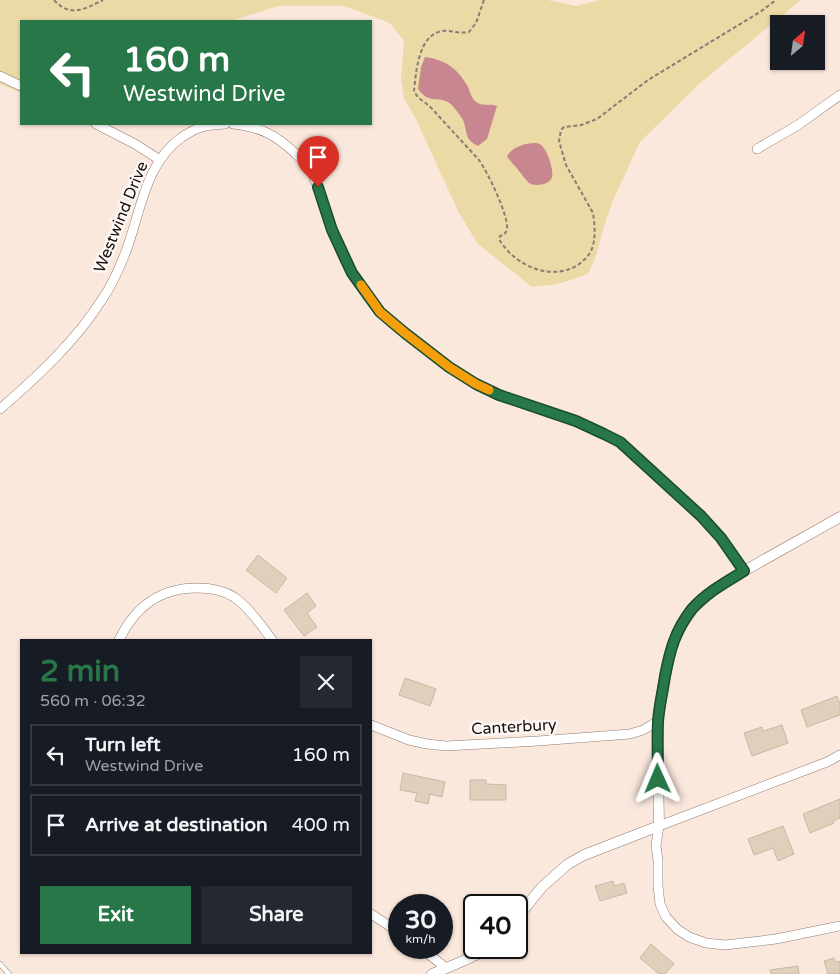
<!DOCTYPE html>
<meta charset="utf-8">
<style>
:root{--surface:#171b24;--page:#242831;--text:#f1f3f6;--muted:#9ea1a6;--line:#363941;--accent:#277748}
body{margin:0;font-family:"Varela Round",sans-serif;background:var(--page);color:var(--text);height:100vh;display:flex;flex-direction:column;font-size:19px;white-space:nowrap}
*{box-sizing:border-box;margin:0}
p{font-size:16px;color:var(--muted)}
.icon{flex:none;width:28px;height:28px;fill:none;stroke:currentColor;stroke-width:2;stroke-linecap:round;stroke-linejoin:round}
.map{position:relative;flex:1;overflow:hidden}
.side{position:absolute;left:20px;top:639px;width:352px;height:315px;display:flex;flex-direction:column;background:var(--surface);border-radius:0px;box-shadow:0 1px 4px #0004}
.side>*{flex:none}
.top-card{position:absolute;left:20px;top:20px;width:352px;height:105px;border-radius:0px;box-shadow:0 1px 4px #0004;background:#277748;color:#fff;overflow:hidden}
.needle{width:32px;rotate:29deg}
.controls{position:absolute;left:770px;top:15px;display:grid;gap:10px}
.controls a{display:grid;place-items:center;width:55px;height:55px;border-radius:0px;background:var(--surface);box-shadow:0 1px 4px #0004;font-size:25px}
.speed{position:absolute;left:388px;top:894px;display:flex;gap:10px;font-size:25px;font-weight:700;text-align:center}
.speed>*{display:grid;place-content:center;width:65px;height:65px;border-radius:50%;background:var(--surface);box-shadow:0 1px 4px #0004;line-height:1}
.speed small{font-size:12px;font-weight:400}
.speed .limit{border:2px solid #111;border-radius:8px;background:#fff;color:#111}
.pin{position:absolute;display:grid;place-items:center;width:42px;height:42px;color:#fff;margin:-51px -21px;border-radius:50% 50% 50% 0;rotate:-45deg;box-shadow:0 0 5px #0007}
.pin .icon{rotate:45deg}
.me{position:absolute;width:55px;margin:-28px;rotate:359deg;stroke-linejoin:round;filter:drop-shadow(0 0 4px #0008)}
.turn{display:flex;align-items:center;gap:18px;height:105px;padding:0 20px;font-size:22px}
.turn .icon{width:65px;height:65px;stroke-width:2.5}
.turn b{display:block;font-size:35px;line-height:42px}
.round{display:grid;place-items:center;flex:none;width:52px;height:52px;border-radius:0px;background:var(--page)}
.overview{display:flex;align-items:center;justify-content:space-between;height:85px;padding:0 20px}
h1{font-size:30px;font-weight:800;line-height:38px;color:var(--accent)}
.action{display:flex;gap:10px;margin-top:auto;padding:10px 20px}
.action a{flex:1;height:58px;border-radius:0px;background:var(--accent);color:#fff;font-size:20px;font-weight:800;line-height:58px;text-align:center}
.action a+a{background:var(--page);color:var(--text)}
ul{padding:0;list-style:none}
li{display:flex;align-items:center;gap:15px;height:62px;margin:0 10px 8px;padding:0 10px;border:2px solid var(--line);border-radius:0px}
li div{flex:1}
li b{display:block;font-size:19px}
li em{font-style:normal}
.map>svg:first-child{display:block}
.green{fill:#ebdaa5}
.water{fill:#c88790}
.building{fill:#e0cfbb;stroke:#c9b8a5}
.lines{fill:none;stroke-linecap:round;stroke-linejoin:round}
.service-casing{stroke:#917b6f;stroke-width:5.5}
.minor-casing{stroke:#917b6f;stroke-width:10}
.tertiary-casing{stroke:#917b6f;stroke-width:11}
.path{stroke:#897c74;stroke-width:2;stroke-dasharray:4 2.5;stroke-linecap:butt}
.service{stroke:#fff;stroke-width:4.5}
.minor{stroke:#fff;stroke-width:9}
.tertiary{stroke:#fff;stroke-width:10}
.route-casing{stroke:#194d2f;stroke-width:12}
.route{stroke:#277748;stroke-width:9}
.slow{stroke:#f59e0b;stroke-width:9}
.labels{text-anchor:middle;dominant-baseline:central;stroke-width:5;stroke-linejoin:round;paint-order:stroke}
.street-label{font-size:16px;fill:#170f0a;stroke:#fdf8f5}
</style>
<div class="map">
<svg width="840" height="974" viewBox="0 0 840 974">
<rect width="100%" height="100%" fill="#fbe8dd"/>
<path class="green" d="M0 0H548L576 6 600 0H801L699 84 640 142 613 200 604 226 597 253 588 274 558 284 532 287 477 243 458 211 416 119 404 99 401 79 404 41 390 23 344 6H278L231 21H21V93L0 84Z"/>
<path class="water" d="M425 57C445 60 458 68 468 87 470 92 471 97 475 101 481 107 490 103 497 106L487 139 478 146C464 139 468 133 463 120 463 119 453 106 452 105 440 94 430 106 418 89L421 67Z
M533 143C536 143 539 143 541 145 547 149 554 170 552 177 550 185 535 187 529 183 525 180 522 174 519 171 515 165 510 162 507 156 513 147 523 144 533 143Z"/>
<path class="building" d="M258 555 287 578 276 593 246 570Z
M307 593 316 606 307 613 317 627 304 636 284 610Z
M405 678 436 689 430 706 399 695Z
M837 696 840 704V715L807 727 801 710Z
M782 725 788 743 752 756 744 733 762 727 763 731Z
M403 773 445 782 442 797 430 794 428 804 415 801 417 793 400 790Z
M470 780H486V784L506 785V800H470Z
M840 799V818L833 821 834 823 810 833 803 814Z
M783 826 794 854 778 861 773 848 754 855 748 839Z
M613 881 615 886 624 883 627 893 600 901 595 886Z
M651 944 674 964 665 974H659L640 958Z
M834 958 835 962 840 961V974H828L824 961Z
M798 966 799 974H771L770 970Z"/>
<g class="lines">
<defs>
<path id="service" d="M0 964 9 974"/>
<path id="minor" d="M0 76 21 86
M96 124 135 144 160 160
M233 124C261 127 276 135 296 154 303 160 309 167 313 175 321 193 325 214 333 232 339 246 344 261 352 274 360 286 370 299 379 310 388 322 402 331 414 340 440 361 468 383 500 395 540 410 582 420 620 443L701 516 721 538 744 571
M757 149 798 125 840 95
M0 409C38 376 76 341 103 298 112 285 119 269 125 254 141 213 144 164 182 137 187 134 193 130 199 128 207 125 216 125 225 124
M119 640C135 607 159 588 197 588 210 588 223 590 234 597 247 606 263 627 272 640
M371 725 409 740 427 744 446 746 538 741 630 734 643 730 658 721
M840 755 827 762 659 826 656 845 658 860V886L660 904 666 917 677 929 689 937 706 943 725 945 776 939 840 926
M371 914 399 932
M421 948 446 968"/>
<path id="tertiary" d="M516 919 542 887 568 864 584 855 659 826 658 764V721L663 686 672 646 677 633 684 620 693 608 715 589 744 571 840 517
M432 974 463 961 490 948"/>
</defs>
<use href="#service" class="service-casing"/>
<use href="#minor" class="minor-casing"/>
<use href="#tertiary" class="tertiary-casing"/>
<path class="path" d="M54 0C70 18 85 9 103 0
M484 0 476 23 469 32C459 34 451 30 442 31 418 35 416 73 414 91 418 100 428 103 434 111L479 160C487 171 509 216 507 229 506 233 504 235 500 236L499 239C514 265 550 282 578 265 583 261 588 257 591 251 596 240 595 226 593 213L566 165 559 141 561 130 564 127 581 125 597 119 648 80 760 12 776 0"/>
<use href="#service" class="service"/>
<use href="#minor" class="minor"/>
<use href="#tertiary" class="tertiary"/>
</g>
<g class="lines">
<defs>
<path id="route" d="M318 187 332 230 352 273 380 312 405 333 449 367 476 384 499 395 576 421 604 434 620 442 701 516 721 538 744 571C726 582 706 593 692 609 675 631 670 650 665 676 663 691 659 706 658 722 657 741 658 760 658 779"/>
</defs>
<use href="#route" class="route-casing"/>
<use href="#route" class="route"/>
<path class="slow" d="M361 285 380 312 405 333 449 367 476 384 489 390"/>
</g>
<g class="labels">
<g class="street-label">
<text transform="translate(121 217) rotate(-68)">Westwind Drive</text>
<text transform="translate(514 727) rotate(-3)">Canterbury</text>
</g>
</g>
</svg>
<div class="controls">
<a><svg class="needle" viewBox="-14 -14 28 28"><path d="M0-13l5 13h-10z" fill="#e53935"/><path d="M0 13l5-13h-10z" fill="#9ea1a6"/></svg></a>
</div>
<div class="speed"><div>30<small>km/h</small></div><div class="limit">40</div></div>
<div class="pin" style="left:318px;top:187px;background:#d93025"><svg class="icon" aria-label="arrive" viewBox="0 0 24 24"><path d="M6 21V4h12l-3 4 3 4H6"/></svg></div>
<svg class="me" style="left:658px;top:779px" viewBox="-20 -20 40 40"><path d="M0-17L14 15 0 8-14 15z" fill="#277748" stroke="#fff" stroke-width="4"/></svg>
<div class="top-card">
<div class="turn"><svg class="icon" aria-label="left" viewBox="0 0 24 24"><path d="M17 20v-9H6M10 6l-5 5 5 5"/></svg><div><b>160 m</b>Westwind Drive</div></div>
</div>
<section class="side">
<div class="overview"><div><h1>2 min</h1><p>560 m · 06:32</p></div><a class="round"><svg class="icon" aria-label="close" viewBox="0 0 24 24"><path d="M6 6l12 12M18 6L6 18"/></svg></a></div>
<ul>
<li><svg class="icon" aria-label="left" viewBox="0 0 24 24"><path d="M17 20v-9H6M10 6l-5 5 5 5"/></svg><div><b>Turn left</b><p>Westwind Drive</p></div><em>160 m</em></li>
<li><svg class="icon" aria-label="arrive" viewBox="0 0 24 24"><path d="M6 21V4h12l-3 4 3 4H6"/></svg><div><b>Arrive at destination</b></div><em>400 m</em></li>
</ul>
<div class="action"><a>Exit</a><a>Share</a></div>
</section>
</div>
